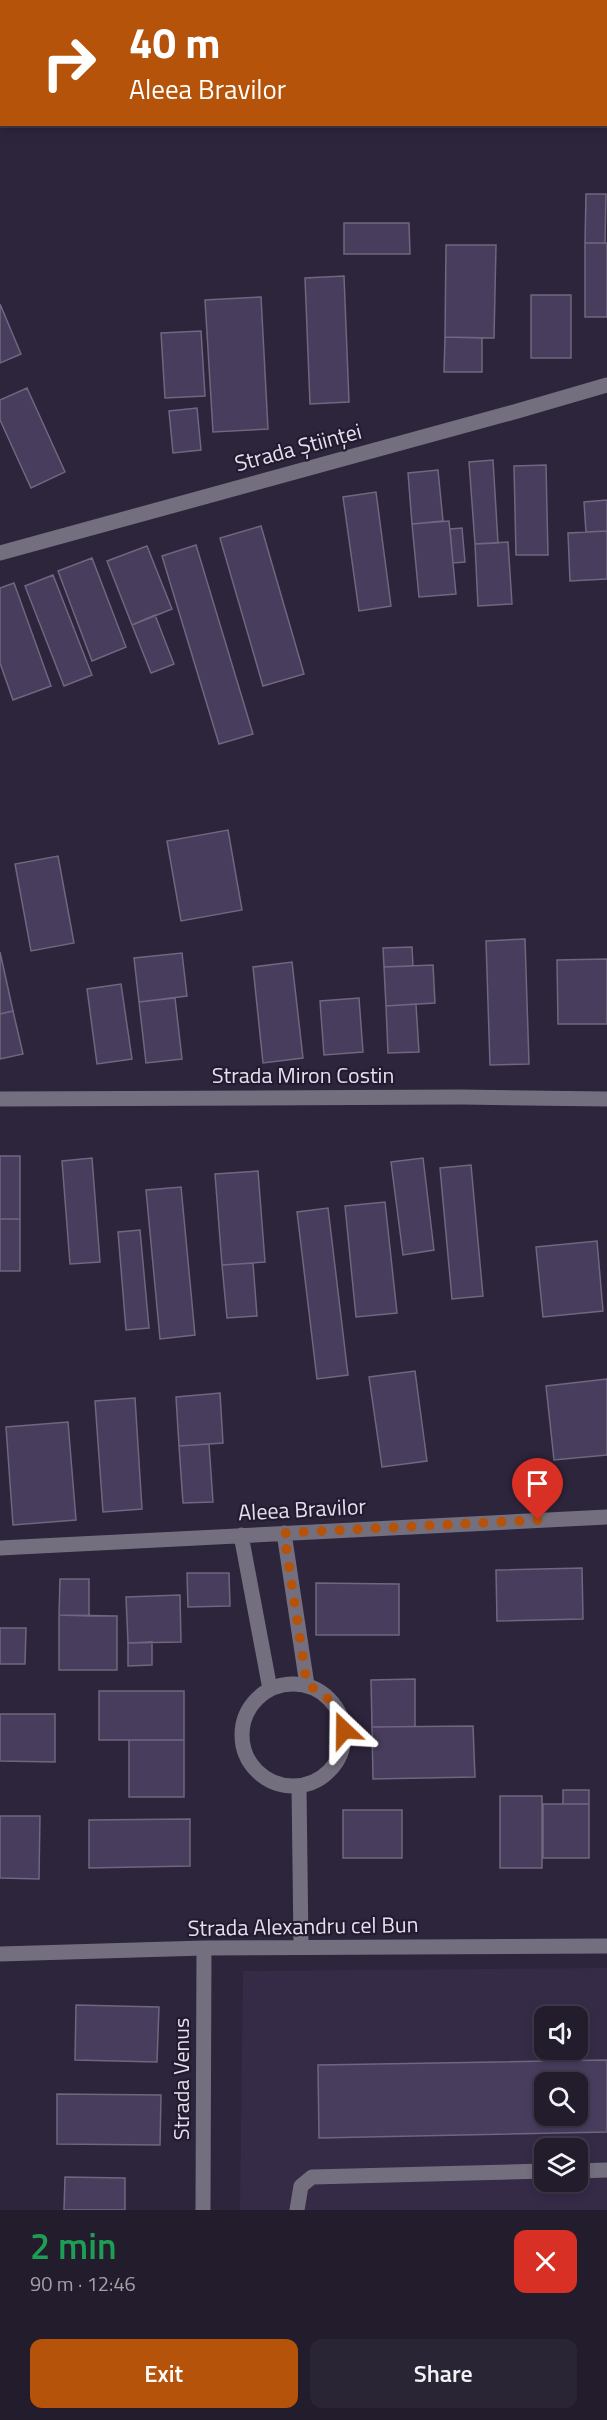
<!DOCTYPE html>
<meta charset="utf-8">
<style>
:root{--surface:#221c2c;--page:#2a2534;--text:#f1f3f6;--muted:#a2a1a9;--line:#3f3a48;--accent:#b45309}
body{margin:0;font-family:"Titillium Web",sans-serif;background:var(--page);color:var(--text);height:100vh;display:flex;flex-direction:column;font-size:22px;white-space:nowrap}
*{box-sizing:border-box;margin:0}
p{font-size:20px;color:var(--muted)}
.icon{flex:none;width:33px;height:33px;fill:none;stroke:currentColor;stroke-width:2;stroke-linecap:round;stroke-linejoin:round}
.map{position:relative;height:2210px;overflow:hidden}
.panel{display:flex;flex-direction:column;background:var(--surface);flex:1}
.panel>*{flex:none}
.top-card{position:absolute;left:0px;top:0px;width:608px;height:126px;box-shadow:0 3px 9px #0003,0 0 0 2px var(--line);background:#b45309;color:#fff;overflow:hidden}
.tools{position:absolute;left:534px;top:2006px;display:grid;gap:12px}
.tools a{display:grid;place-items:center;width:54px;height:54px;border-radius:12px;background:var(--surface);box-shadow:0 3px 9px #0003,0 0 0 2px var(--line);font-size:30px}
.pin{position:absolute;display:grid;place-items:center;width:51px;height:51px;color:#fff;margin:-62px -26px;border-radius:50% 50% 50% 0;rotate:-45deg;box-shadow:0 0 6px #0007}
.pin .icon{rotate:45deg}
.me{position:absolute;width:66px;margin:-33px;rotate:337deg;stroke-linejoin:round;filter:drop-shadow(0 0 4px #0008)}
.turn{display:flex;align-items:center;gap:21px;height:126px;padding:0 30px;font-size:27px}
.turn .icon{width:78px;height:78px;stroke-width:2.5}
.turn b{display:block;font-size:42px;line-height:51px}
.round{display:grid;place-items:center;flex:none;width:63px;height:63px;border-radius:12px;background:var(--page)}
.head{display:flex;align-items:center;justify-content:space-between;height:102px;padding:0 30px}
h1{font-size:36px;font-weight:600;line-height:45px;color:#1e9e55}
.primary-button{display:flex;gap:12px;margin-top:auto;padding:12px 30px}
.primary-button a{flex:1;height:69px;border-radius:12px;background:var(--accent);color:#fff;font-size:24px;font-weight:600;line-height:69px;text-align:center}
.primary-button a+a{background:var(--page);color:var(--text)}
.map>svg:first-child{display:block}
.built{fill:#352b47;fill-rule:evenodd}
.building{fill:#483d5d;stroke:#6f677f;stroke-width:1.5;fill-rule:evenodd}
.lines{fill:none;stroke-linecap:round;stroke-linejoin:round}
.minor{stroke:#746f7f;stroke-width:15}
.route{stroke:#b45309;stroke-width:10;stroke-dasharray:0 18}
.labels{text-anchor:middle;dominant-baseline:central;stroke-width:4.5;stroke-linejoin:round;paint-order:stroke}
.street-label{font-size:22px;fill:#e5e0ef;stroke:#231c30}
</style>
<div class="map">
<svg width="607" height="2210" viewBox="0 0 607 2210">
<rect width="100%" height="100%" fill="#2d253b"/>
<path class="built" d="M607 1968V2210H240L243 1971ZM544 2016H578V2049H544ZM544 2082H578V2115H544ZM544 2148H578V2181H544Z"/>
<path class="building" d="M313 0H367L313 2Z
M372 0H416L372 2Z
M586 194H606L605 243H585Z
M344 223H409L410 254H344Z
M585 243H607V317H585Z
M446 245H496L494 338 445 337Z
M344 276 349 402 310 404 305 278Z
M531 295H571V358H531Z
M261 297 268 429 213 432 205 300Z
M0 304 21 354 0 363Z
M201 331 205 396 165 398 161 333Z
M445 337 482 338V372H444Z
M27 388 65 472 31 488 0 420V400Z
M197 408 201 450 173 453 169 411Z
M493 460 498 543 475 544 469 462Z
M546 465 548 555H516L514 466Z
M438 470 443 521 412 524 408 473Z
M376 492 391 606 359 611 343 497Z
M607 500V531L586 532 584 502Z
M449 521 456 594 419 597 412 524Z
M261 526 304 674 263 686 220 538Z
M462 528 465 562 453 563 450 529Z
M607 531V579L570 581 568 533Z
M508 542 512 604 478 606 475 544Z
M196 545 253 734 219 744 162 556Z
M147 546 172 609 132 625 107 561Z
M92 558 126 647 92 661 58 571Z
M53 575 92 675 64 686 25 586Z
M14 583 51 686 13 700 0 663V588Z
M155 615 174 664 151 673 132 625Z
M228 830 242 910 181 921 167 841Z
M58 856 74 943 31 951 15 864Z
M525 939 529 1064 490 1065 486 941Z
M412 947 413 966 384 967 383 948Z
M0 952 13 1011 0 1014Z
M182 953 187 996 139 1002 134 958Z
M607 959V1024H558L557 960Z
M292 962 303 1058 263 1063 253 967Z
M433 965 435 1003 386 1006 384 967Z
M121 984 132 1059 97 1064 87 989Z
M175 998 182 1059 146 1063 139 1002Z
M359 998 363 1052 324 1055 320 1001Z
M416 1004 419 1052 388 1053 386 1006Z
M13 1011 23 1054 0 1059V1014Z
M0 1156H20V1219H0Z
M92 1158 100 1262 70 1264 62 1161Z
M423 1158 434 1250 403 1255 391 1162Z
M471 1165 483 1296 452 1299 440 1168Z
M258 1171 265 1262 222 1265 215 1174Z
M181 1187 195 1335 160 1339 146 1190Z
M385 1202 397 1313 356 1317 345 1206Z
M328 1208 348 1375 317 1379 297 1212Z
M0 1219H20V1271H0Z
M140 1230 149 1328 126 1330 118 1232Z
M597 1241 603 1311 543 1317 536 1247Z
M253 1263 257 1316 227 1318 222 1265Z
M415 1371 427 1461 382 1467 369 1377Z
M607 1379V1455L554 1460 546 1386Z
M220 1393 223 1443 179 1446 176 1397Z
M135 1398 142 1509 103 1512 95 1401Z
M68 1422 76 1520 13 1525 6 1427Z
M209 1444 213 1502 183 1503 179 1446Z
M582 1568 583 1619 497 1621 496 1570Z
M187 1573H229L230 1606 188 1607Z
M60 1579H89V1616L59 1615Z
M316 1583 399 1584V1635H316Z
M180 1595 181 1642 128 1643 126 1597Z
M59 1615 117 1616V1670H59Z
M0 1628H26L25 1664H0Z
M152 1642V1665L128 1666V1643Z
M415 1679V1727H372L371 1680Z
M99 1691H184V1740H99Z
M0 1714H55V1762L0 1761Z
M473 1726 475 1777 373 1779 372 1727Z
M129 1740H184V1797H129Z
M563 1790H589V1804H563Z
M500 1796H542V1868H500Z
M543 1804H589V1858H543Z
M343 1810H402V1858H343Z
M0 1816H40L39 1879 0 1878Z
M190 1819V1866L89 1868V1820Z
M76 2005 159 2007 157 2062 75 2060Z
M607 2060V2132L319 2138 318 2065ZM544 2082H578V2115H544Z
M57 2094 161 2095 160 2145 57 2144Z
M65 2177 125 2178V2210H64Z"/>
<g class="lines">
<path class="minor" d="M0 553 514 412 607 385
M0 1099 461 1097 607 1099
M284 1533 307 1685
M241 1535 270 1689
M0 1548 607 1517
M242 1735a51 51 0 1 1 102 0a51 51 0 1 1-102 0Z
M299 1786 301 1947
M0 1954 204 1948 607 1946
M578 2171 607 2170
M203 2210 204 1948
M297 2210 301 2186 312 2177 544 2171"/>
</g>
<g class="lines">
<path class="route" d="M344 1730C337 1707 329 1695 307 1685L284 1533 538 1520"/>
</g>
<g class="labels">
<g class="street-label">
<text transform="translate(298 447) rotate(-15)">Strada Științei</text>
<text x="303" y="1075">Strada Miron Costin</text>
<text transform="translate(302 1509) rotate(-3)">Aleea Bravilor</text>
<text transform="translate(303 1926) rotate(-1)">Strada Alexandru cel Bun</text>
<text transform="translate(181 2079) rotate(-90)">Strada Venus</text>
</g>
</g>
</svg>
<div class="tools">
<a><svg class="icon" aria-label="sound" viewBox="0 0 24 24"><path d="M4 9h4l5-4v14l-5-4H4zM17 9q2 3 0 6"/></svg></a>
<a><svg class="icon" aria-label="search" viewBox="0 0 24 24"><circle cx="10" cy="10" r="6"/><path d="M15 15l6 6"/></svg></a>
<a><svg class="icon" aria-label="layers" viewBox="0 0 24 24"><path d="M12 4l9 5-9 5-9-5zM3 14l9 5 9-5"/></svg></a>
</div>
<div class="pin" style="left:538px;top:1520px;background:#d93025"><svg class="icon" aria-label="arrive" viewBox="0 0 24 24"><path d="M6 21V4h12l-3 4 3 4H6"/></svg></div>
<svg class="me" style="left:344px;top:1730px" viewBox="-20 -20 40 40"><path d="M0-17L14 15 0 8-14 15z" fill="#b45309" stroke="#fff" stroke-width="4"/></svg>
<div class="top-card">
<div class="turn"><svg class="icon" aria-label="right" viewBox="0 0 24 24"><path d="M7 20v-9h11M14 6l5 5-5 5"/></svg><div><b>40 m</b>Aleea Bravilor</div></div>
</div>
</div>
<section class="panel">
<div class="head"><div><h1>2 min</h1><p>90 m · 12:46</p></div><a class="round" style="background:#d93025;color:#fff"><svg class="icon" aria-label="close" viewBox="0 0 24 24"><path d="M6 6l12 12M18 6L6 18"/></svg></a></div>
<div class="primary-button"><a>Exit</a><a>Share</a></div>
</section>
